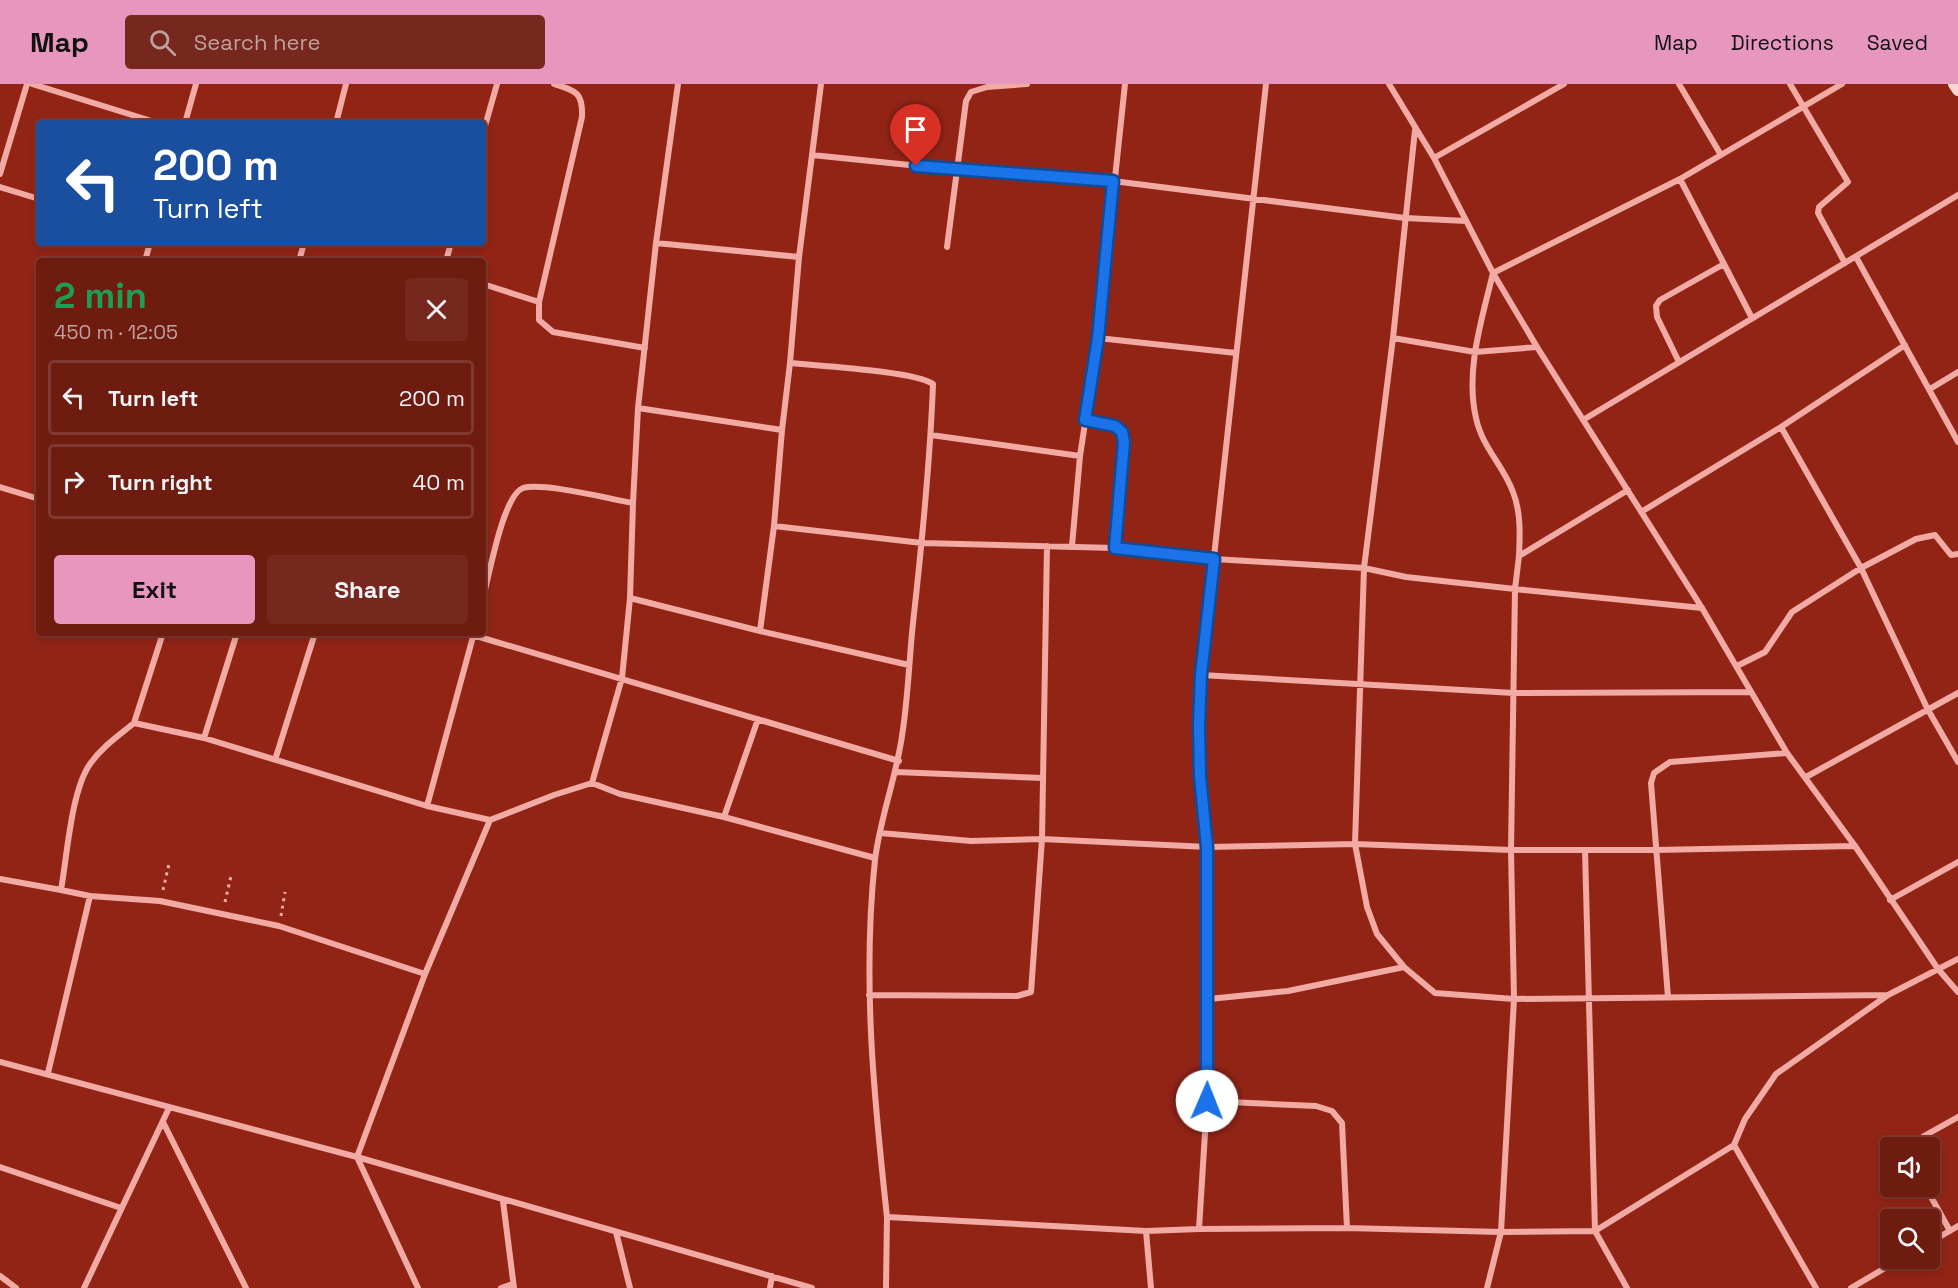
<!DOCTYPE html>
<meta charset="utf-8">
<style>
:root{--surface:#6e1b10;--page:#76281e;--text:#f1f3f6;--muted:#bfa19f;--line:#803930;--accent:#e797bd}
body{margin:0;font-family:"Space Grotesk",sans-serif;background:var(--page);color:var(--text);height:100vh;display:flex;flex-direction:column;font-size:22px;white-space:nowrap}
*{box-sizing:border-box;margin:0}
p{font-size:20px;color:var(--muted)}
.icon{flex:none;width:33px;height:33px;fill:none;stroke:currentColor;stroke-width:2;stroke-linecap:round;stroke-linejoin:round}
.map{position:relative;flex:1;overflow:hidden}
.sheet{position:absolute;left:36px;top:174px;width:450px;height:378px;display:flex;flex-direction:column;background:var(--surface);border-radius:6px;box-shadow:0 3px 9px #0003,0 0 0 2px var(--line)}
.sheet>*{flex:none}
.top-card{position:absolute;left:36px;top:36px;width:450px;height:126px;border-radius:6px;box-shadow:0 3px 9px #0003,0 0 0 2px var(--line);background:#1a4fa0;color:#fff;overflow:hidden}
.fabs{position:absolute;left:1880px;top:1053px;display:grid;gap:12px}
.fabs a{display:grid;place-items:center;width:60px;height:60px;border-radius:6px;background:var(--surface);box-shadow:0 3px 9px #0003,0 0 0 2px var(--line);font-size:30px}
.pin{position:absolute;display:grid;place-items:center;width:51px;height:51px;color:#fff;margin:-62px -26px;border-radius:50% 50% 50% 0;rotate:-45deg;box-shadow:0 0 6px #0007}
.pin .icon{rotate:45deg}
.me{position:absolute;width:66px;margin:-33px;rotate:1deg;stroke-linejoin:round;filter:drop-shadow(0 0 4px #0008)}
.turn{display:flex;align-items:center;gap:21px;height:126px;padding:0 18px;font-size:27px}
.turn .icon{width:78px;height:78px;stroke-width:2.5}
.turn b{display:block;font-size:42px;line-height:51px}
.round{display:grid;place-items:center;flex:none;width:63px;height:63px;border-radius:6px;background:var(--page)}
.overview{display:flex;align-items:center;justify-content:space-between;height:102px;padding:0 18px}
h1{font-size:36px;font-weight:600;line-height:45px;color:#1e9e55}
.primary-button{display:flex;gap:12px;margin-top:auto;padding:12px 18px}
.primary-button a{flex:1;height:69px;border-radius:6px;background:var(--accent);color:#111;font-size:24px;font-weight:600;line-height:69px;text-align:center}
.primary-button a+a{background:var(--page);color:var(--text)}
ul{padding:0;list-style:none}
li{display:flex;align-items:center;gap:18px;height:75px;margin:0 12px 9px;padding:0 6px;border:3px solid var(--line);border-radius:6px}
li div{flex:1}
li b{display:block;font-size:22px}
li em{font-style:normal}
header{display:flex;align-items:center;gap:36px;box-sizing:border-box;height:84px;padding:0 30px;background:var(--accent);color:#111}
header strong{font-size:28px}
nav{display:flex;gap:33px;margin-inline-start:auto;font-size:21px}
.search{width:420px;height:54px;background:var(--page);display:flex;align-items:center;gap:15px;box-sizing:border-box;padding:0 21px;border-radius:6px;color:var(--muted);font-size:22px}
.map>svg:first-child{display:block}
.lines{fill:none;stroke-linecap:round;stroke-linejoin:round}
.path{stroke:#f1aba4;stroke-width:3;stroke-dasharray:3 4.5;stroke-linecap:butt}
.minor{stroke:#f1aba4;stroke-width:6}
.secondary{stroke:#fbd7d2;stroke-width:12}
.route-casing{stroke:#114b97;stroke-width:15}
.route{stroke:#1a73e8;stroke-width:10}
</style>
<header>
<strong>Map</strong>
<div class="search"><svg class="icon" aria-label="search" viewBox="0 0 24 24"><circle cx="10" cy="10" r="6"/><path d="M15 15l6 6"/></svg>Search here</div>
<nav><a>Map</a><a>Directions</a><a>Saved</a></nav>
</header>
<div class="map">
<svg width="1958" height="1204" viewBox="0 0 1958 1204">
<rect width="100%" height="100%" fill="#922416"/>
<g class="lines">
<path class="path" d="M163 806 169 780
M225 818 231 792
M281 832 285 808"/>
<path class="minor" d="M32 0 158 39
M554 0C576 7 583 8 582 33L539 218V236L553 248 645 264
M1389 0 1434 74 1493 189 1537 263 1702 524 1787 669 1855 762 1938 885 1958 908
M1679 0 1721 71
M1790 0 1848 98 1819 123 1818 129 1845 179
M185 39 196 0
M336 39 346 0
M1415 46 1393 254 1364 484 1355 760 1367 823 1377 850 1404 883 1435 909 1514 915 1888 911
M483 49 497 0
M812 71 821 0
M1434 74 1564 0
M0 90 27 0
M1680 95 1752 234
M0 103 39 115
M656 159 799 173
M947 163 966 17 971 8 987 3 1027 0
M1856 173 1958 358
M145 177 150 159
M299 177 304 159
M446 177 451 159
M483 200 539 218
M1098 254 1236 269
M1393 254 1475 268 1537 263
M1679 278 1657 233 1656 222 1660 216 1724 180
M790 279 799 173 812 71 958 86 1113 97 1405 134 1466 137
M1930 305 1958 288
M638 324 656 159 678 0
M1085 336C1102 340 1120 338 1124 358L1115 464
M1583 336 1958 111
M1781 343 1861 484 1927 624 1958 678
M782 346 790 279C819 282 914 287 933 300 930 380 922 459 913 539 909 577 908 615 902 652 896 694 880 734 875 776 862 895 874 1014 887 1133
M931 351 1080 372 1072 462
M1080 372 1098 254 1125 0
M0 403 39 415
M633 419 638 324 782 346 774 442
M1641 428 1781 343 1905 261
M1519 472C1520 451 1521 428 1513 408 1503 381 1482 363 1476 334 1465 286 1482 235 1493 189L1680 95 1842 0
M483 514C489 493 503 411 523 404 543 398 609 415 633 419L630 514
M466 549 899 677
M909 581 760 547 774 442 922 459 1115 464 1214 475 1364 484 1406 493 1515 505 1519 472 1628 406
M1737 582 1765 568 1792 528 1861 484 1916 455 1935 451 1951 471 1958 470
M1201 591 1514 609 1751 608
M134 639 163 549
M204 654 237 549
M275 676 315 549
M896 688 1043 694
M1806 693 1958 609
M592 699 622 594 630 514 760 547
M427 722 474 549
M724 733 758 635
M880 749 971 757 1042 755 1207 763 1355 760 1511 766H1655L1855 762
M1585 766 1595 1147 1627 1204
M0 795 61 806
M1890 816 1958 778
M425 890 279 842 160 817 90 812 61 806C67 773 71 707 90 680 102 663 118 652 134 639L204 654 427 722 490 736 554 711 592 699 620 710 724 733 875 774
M869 911 1017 912 1031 908 1042 755 1047 462
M1668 913 1651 699 1654 689 1670 678 1787 669
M1209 915 1288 907 1404 883
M0 978 357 1073 812 1204
M48 989 90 812
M1207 1017 1316 1022 1332 1027 1342 1039 1347 1144
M163 1038 246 1204
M1734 1061 1816 1204
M1911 1064 1924 1052 1958 1033
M0 1083 121 1124
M1925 1102 1950 1147
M503 1117 514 1204
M1199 1145 1347 1144 1501 1148 1514 915 1511 766 1515 505 1702 524
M1146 1147 1199 1145 1207 1017 1209 915 1207 763 1200 692 1201 591 1266 0
M616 1148 630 1204
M1929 1159 1958 1142
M0 1192 16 1204
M84 1204 169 1024
M418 1204 357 1073 425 890 490 736
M501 1204 513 1200
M770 1204 772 1192
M886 1204 887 1133 1146 1147 1151 1204
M1487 1204 1501 1148 1595 1147 1734 1061 1745 1035 1776 990 1888 911 1958 875
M1851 1204 1902 1174"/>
<path class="secondary" d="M1954 0 1958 6"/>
</g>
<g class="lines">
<defs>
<path id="route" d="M916 82 1113 97 1098 254 1085 336 1115 342 1122 348 1124 358 1115 464 1214 475 1201 591 1199 641 1200 692 1207 763V1017"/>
</defs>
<use href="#route" class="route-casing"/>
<use href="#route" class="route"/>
</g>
</svg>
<div class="fabs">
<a><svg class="icon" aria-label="sound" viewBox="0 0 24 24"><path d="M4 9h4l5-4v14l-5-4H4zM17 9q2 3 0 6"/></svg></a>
<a><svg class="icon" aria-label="search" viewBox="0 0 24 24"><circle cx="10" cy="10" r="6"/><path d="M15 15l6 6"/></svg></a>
</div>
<div class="pin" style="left:916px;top:82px;background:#d93025"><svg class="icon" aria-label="arrive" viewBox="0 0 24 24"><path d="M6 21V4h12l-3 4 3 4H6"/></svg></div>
<svg class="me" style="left:1207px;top:1017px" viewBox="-20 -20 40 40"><circle r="19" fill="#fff"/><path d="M0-13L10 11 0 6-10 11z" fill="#1a73e8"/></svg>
<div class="top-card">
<div class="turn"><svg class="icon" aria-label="left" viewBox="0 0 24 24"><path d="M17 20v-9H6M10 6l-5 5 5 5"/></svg><div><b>200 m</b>Turn left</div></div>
</div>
<section class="sheet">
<div class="overview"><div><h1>2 min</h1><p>450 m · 12:05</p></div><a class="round"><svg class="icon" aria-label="close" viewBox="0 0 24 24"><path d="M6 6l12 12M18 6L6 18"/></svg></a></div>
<ul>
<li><svg class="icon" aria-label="left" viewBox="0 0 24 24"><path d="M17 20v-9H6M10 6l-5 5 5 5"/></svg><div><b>Turn left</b></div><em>200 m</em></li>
<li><svg class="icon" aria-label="right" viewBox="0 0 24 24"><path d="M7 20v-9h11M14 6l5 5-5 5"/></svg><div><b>Turn right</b></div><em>40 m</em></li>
</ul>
<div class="primary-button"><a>Exit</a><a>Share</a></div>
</section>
</div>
